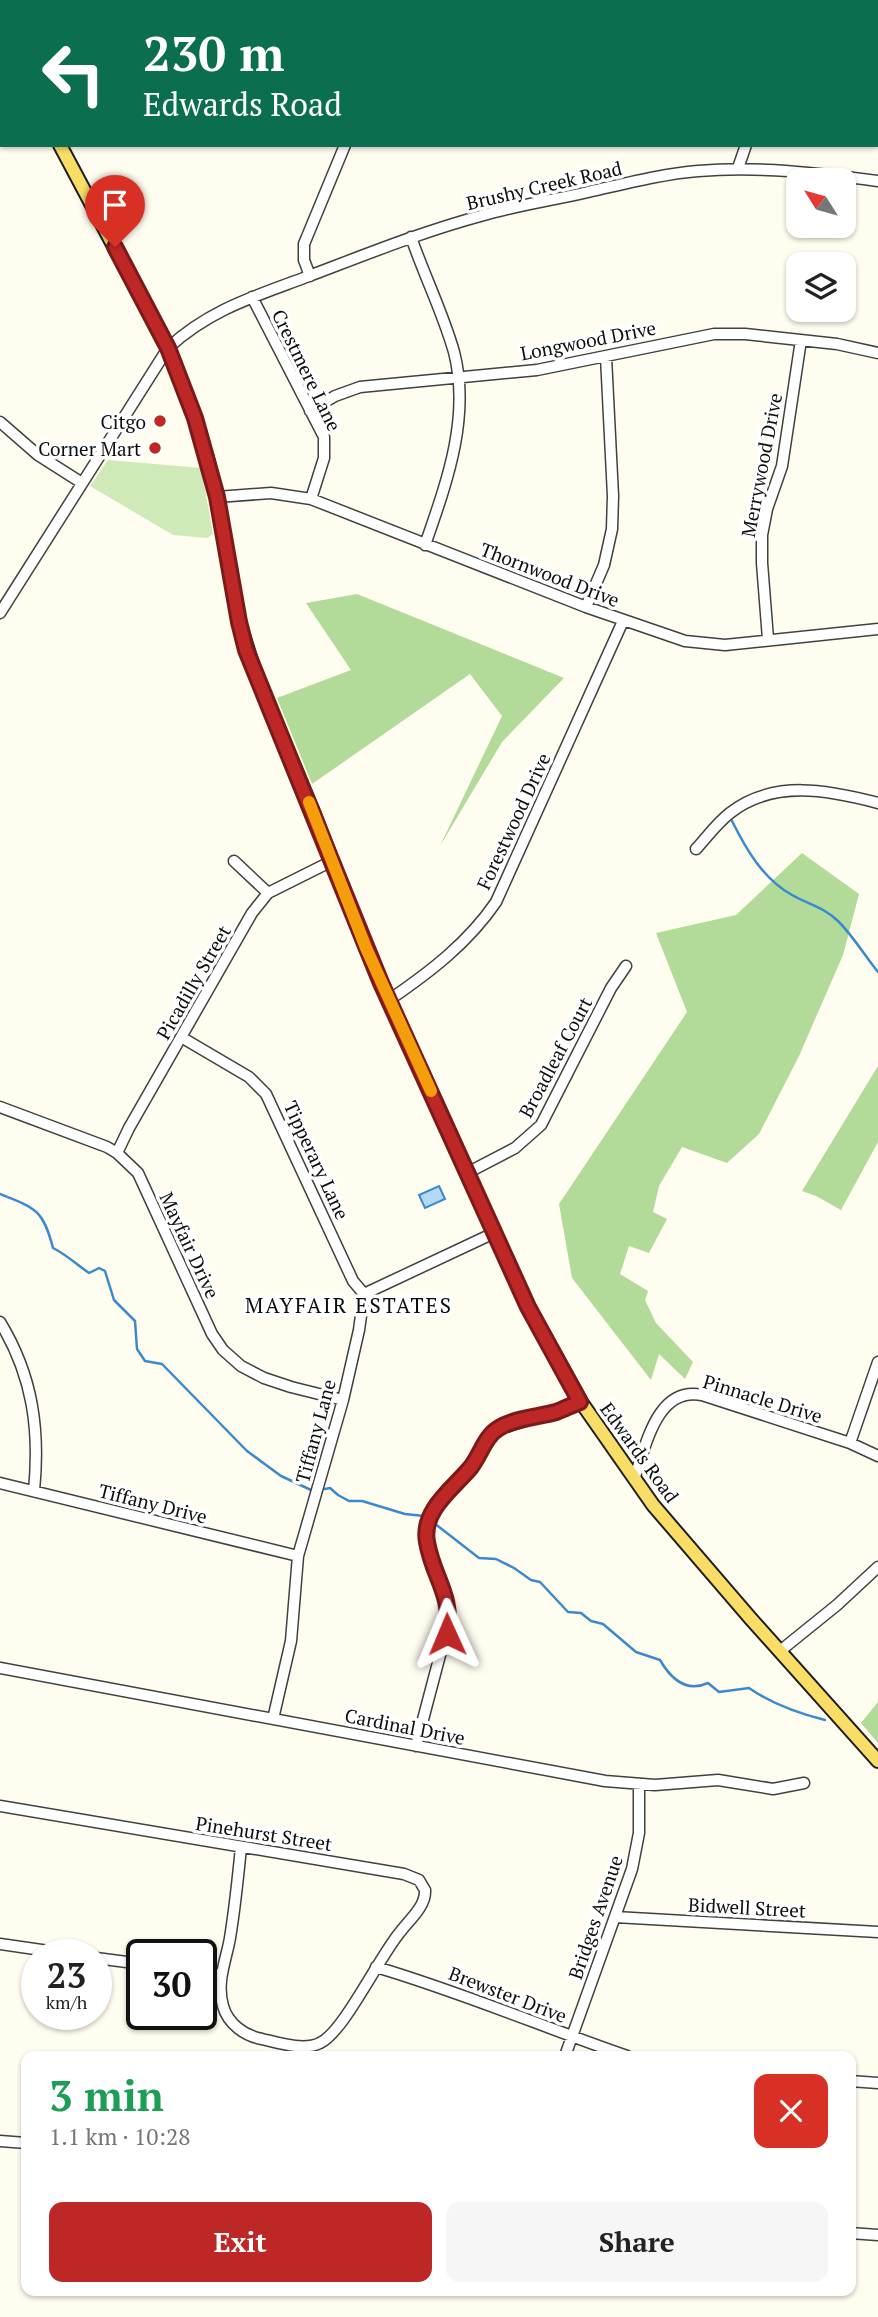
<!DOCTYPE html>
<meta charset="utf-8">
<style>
:root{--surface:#fff;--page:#f6f6f6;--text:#222;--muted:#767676;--accent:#bd2826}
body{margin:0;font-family:"PT Serif",serif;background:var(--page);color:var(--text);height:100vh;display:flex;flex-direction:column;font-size:26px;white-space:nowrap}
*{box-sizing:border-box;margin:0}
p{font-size:23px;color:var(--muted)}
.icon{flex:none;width:38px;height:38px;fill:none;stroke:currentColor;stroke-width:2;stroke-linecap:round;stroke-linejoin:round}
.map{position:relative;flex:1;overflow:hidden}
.panel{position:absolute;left:21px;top:2051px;width:835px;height:245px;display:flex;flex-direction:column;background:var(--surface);border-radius:14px;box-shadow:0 2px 5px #0004}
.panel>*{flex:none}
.guide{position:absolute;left:0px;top:0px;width:878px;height:147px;box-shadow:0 2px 5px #0004;background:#0b6e4f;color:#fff;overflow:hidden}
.needle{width:46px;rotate:307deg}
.controls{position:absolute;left:786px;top:168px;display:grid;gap:14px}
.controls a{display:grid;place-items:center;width:70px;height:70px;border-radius:14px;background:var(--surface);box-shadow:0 2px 5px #0004;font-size:35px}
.speed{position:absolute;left:21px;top:1939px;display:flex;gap:14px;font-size:35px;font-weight:700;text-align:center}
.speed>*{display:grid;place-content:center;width:91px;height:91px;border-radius:50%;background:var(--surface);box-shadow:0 2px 5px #0004;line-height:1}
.speed small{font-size:18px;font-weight:400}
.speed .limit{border:4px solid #111;border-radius:10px;background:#fff;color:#111}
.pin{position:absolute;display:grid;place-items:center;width:60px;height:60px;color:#fff;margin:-72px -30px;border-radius:50% 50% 50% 0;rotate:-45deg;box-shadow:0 0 7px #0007}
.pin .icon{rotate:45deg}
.me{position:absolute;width:77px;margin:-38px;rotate:359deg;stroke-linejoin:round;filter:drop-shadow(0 0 5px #0008)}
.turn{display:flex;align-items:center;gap:24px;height:147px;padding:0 28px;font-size:32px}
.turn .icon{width:91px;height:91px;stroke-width:2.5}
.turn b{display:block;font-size:49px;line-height:60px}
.round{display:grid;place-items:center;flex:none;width:74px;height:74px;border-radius:14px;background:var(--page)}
.summary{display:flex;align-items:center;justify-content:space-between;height:119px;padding:0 28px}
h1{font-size:42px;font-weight:700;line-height:52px;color:#1e9e55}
.cta{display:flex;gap:14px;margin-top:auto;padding:14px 28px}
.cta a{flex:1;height:80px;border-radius:14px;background:var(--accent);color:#fff;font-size:28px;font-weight:700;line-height:80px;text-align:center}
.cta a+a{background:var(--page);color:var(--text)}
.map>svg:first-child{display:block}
.green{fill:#cfe9b8}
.forest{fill:#b2da98}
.water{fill:#b4d9f6;stroke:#3b8acd;stroke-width:2}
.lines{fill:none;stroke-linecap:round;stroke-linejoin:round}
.stream{stroke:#3b8acd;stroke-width:2.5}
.minor-casing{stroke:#414141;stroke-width:13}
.major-casing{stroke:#1f1f1f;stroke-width:16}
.minor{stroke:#fff;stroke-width:10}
.major{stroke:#f8dd66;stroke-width:12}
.route-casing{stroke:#7b1a19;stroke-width:18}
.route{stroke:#bd2826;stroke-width:12}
.slow{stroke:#f59e0b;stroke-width:12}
.poi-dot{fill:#bd2826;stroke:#fff;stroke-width:2.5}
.labels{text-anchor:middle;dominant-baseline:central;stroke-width:7;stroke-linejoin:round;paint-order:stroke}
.street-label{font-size:19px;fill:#0e0e0e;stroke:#fff}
.poi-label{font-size:19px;fill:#0e0e0e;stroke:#fff;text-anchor:end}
.neighbourhood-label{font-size:21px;letter-spacing:2px;fill:#0e0e0e;stroke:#fff}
</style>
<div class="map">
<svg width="878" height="2317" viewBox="0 0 878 2317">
<rect width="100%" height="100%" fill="#fffdef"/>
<path class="green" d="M108 460 201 468 213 534 207 538 173 535 90 486Z"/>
<path class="forest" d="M357 594 564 678 502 742 440 846 502 716 470 674 312 784 277 698 351 670 306 603Z
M802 853 859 894 843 955 799 1056 759 1134 727 1163 682 1147 659 1186 653 1212 667 1219 649 1253 629 1246 620 1274 648 1291 645 1300 656 1323 693 1362 685 1379 659 1354 651 1380 572 1278 559 1204 687 1012 656 933 736 915Z
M878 1066V1142L841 1210 816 1196 802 1191Z
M878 1702V1743L861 1723Z"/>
<path class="water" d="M439 1186 445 1199 425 1208 419 1195Z"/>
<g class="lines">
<path class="stream" d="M732 821C746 849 763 879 792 895 808 904 825 908 838 921 853 936 865 956 878 972
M0 1194C36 1208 43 1210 53 1248 67 1255 76 1264 89 1273L99 1268 105 1271 114 1300 135 1321 137 1349 145 1361 162 1364 247 1451 281 1476 311 1490
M325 1489 330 1488 338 1495 349 1501H362L405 1514 424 1516
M434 1523 479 1558 496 1559 514 1568 531 1580 540 1582 568 1612 581 1613 591 1621 603 1624 636 1652 660 1660C671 1679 686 1693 708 1683L719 1692 749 1688C772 1704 797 1713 825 1720"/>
<defs>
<path id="minor" d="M643 0 645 2
M824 0 825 2
M389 2V0
M877 45 878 46
M738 168 746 145
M411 237C424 275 443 313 454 352 471 418 446 484 425 545
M310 276 304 260V244L345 145
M252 297 324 437V458L311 499
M310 411 335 396 360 387 537 370 714 334H745L837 344 878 353
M0 422 38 455 82 483
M217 497 271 493 311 499 586 607 685 641 725 645 878 629
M586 607 604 565 612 529 613 496 606 357
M0 613 168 348C210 309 256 296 309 276 367 254 424 231 484 215 518 205 554 200 588 192 624 184 661 174 698 171 760 166 817 173 878 181
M768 639 762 563V535L767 509 782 466 801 340
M696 849C707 837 717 823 730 813 773 779 829 790 878 803
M234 861 268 893
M389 1000C430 972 468 943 496 902L623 621
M181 1037 249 1077 266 1094 353 1281 364 1294
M0 1107 107 1147 117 1153 138 1173 212 1334 223 1350 241 1366 264 1378 291 1387 343 1400
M117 1153 129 1128 252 913 268 893 332 861
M467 1173 515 1148 541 1125 611 988 626 966
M0 1322C33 1376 40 1430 34 1491
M850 1443 878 1362
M634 1479C646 1447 656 1386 702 1395L850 1443 878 1456
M0 1483 298 1556
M780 1651 837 1605 878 1567
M0 1668 605 1781 655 1785 718 1780 773 1789 804 1783
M273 1719 291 1641 298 1556 343 1400 359 1330 364 1294 494 1233
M416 1746 449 1621 446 1597 427 1543V1528L430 1518 444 1496 472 1466 488 1438 498 1429 556 1412 581 1402
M0 1806 404 1874 419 1880 425 1890C426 1906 410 1919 401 1931 380 1955 344 2032 320 2043 304 2051 279 2043 262 2039 245 2036 228 2024 223 2006 216 1982 226 1961 230 1938 235 1907 238 1878 241 1847
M615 1917 878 1932
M0 1944 76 1955
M96 1958 142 1964
M376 1967C461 1992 543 2027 627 2056
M201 1972 221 1975
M565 2056 632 1869 639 1833V1785
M850 2081 878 2083
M0 2141 26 2143
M850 2233 878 2235"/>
<path id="major" d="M0 37 2 40
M60 145 168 348 195 418 207 458 217 497 239 622 256 676 312 809 366 948 528 1307 581 1402 653 1505 751 1619 878 1761"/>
</defs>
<use href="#minor" class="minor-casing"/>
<use href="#major" class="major-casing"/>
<use href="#minor" class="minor"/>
<use href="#major" class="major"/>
</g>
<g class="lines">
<defs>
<path id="route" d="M115 247 168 348 195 418 217 497 239 622 246 650 381 983 528 1307 580 1402C572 1405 564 1409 556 1412 538 1417 515 1418 499 1428 485 1436 481 1454 471 1467 454 1488 421 1510 427 1542 433 1578 453 1594 447 1634"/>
</defs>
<use href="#route" class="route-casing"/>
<use href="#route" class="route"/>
<path class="slow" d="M309 802 366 948 431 1091"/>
</g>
<g class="poi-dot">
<circle cx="160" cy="421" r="7"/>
<circle cx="155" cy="448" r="7"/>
</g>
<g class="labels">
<g class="street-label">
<text transform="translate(544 185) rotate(-13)">Brushy Creek Road</text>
<text transform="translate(588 340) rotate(-11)">Longwood Drive</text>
<text transform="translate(307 370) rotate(64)">Crestmere Lane</text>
<text transform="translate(761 465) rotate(-79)">Merrywood Drive</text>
<text transform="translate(550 574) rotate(21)">Thornwood Drive</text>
<text transform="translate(513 821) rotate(-65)">Forestwood Drive</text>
<text transform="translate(193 982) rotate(-60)">Picadilly Street</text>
<text transform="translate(555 1057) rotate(-62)">Broadleaf Court</text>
<text transform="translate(317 1160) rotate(65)">Tipperary Lane</text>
<text transform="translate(190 1245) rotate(65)">Mayfair Drive</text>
<text transform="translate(763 1398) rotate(17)">Pinnacle Drive</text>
<text transform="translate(315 1431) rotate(-75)">Tiffany Lane</text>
<text transform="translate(640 1452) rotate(54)">Edwards Road</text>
<text transform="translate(153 1503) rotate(14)">Tiffany Drive</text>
<text transform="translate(405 1726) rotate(11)">Cardinal Drive</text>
<text transform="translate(264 1833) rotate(9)">Pinehurst Street</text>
<text transform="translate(747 1907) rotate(3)">Bidwell Street</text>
<text transform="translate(595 1917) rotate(-71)">Bridges Avenue</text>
<text transform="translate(508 1994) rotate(21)">Brewster Drive</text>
</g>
<g class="poi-label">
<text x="146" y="421">Citgo</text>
<text x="141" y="448">Corner Mart</text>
</g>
<g class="neighbourhood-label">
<text x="349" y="1305">MAYFAIR ESTATES</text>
</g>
</g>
</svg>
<div class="controls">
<a><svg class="needle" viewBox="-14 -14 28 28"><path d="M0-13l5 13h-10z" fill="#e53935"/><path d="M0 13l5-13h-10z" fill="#767676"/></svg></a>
<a><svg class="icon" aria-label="layers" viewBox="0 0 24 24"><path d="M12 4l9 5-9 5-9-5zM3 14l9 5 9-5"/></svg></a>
</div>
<div class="speed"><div>23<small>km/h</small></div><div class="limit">30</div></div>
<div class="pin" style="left:115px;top:247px;background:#d93025"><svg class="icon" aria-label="arrive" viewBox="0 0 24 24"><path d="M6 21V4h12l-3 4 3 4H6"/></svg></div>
<svg class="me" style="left:447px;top:1634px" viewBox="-20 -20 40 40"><path d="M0-17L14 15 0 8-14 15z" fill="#bd2826" stroke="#fff" stroke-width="4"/></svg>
<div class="guide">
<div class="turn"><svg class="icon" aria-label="left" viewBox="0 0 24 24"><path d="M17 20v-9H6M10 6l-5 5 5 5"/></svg><div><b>230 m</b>Edwards Road</div></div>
</div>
<section class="panel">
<div class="summary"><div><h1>3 min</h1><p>1.1 km · 10:28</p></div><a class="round" style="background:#d93025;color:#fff"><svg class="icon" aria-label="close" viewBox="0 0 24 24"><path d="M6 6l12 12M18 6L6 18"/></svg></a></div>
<div class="cta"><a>Exit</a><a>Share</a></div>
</section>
</div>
